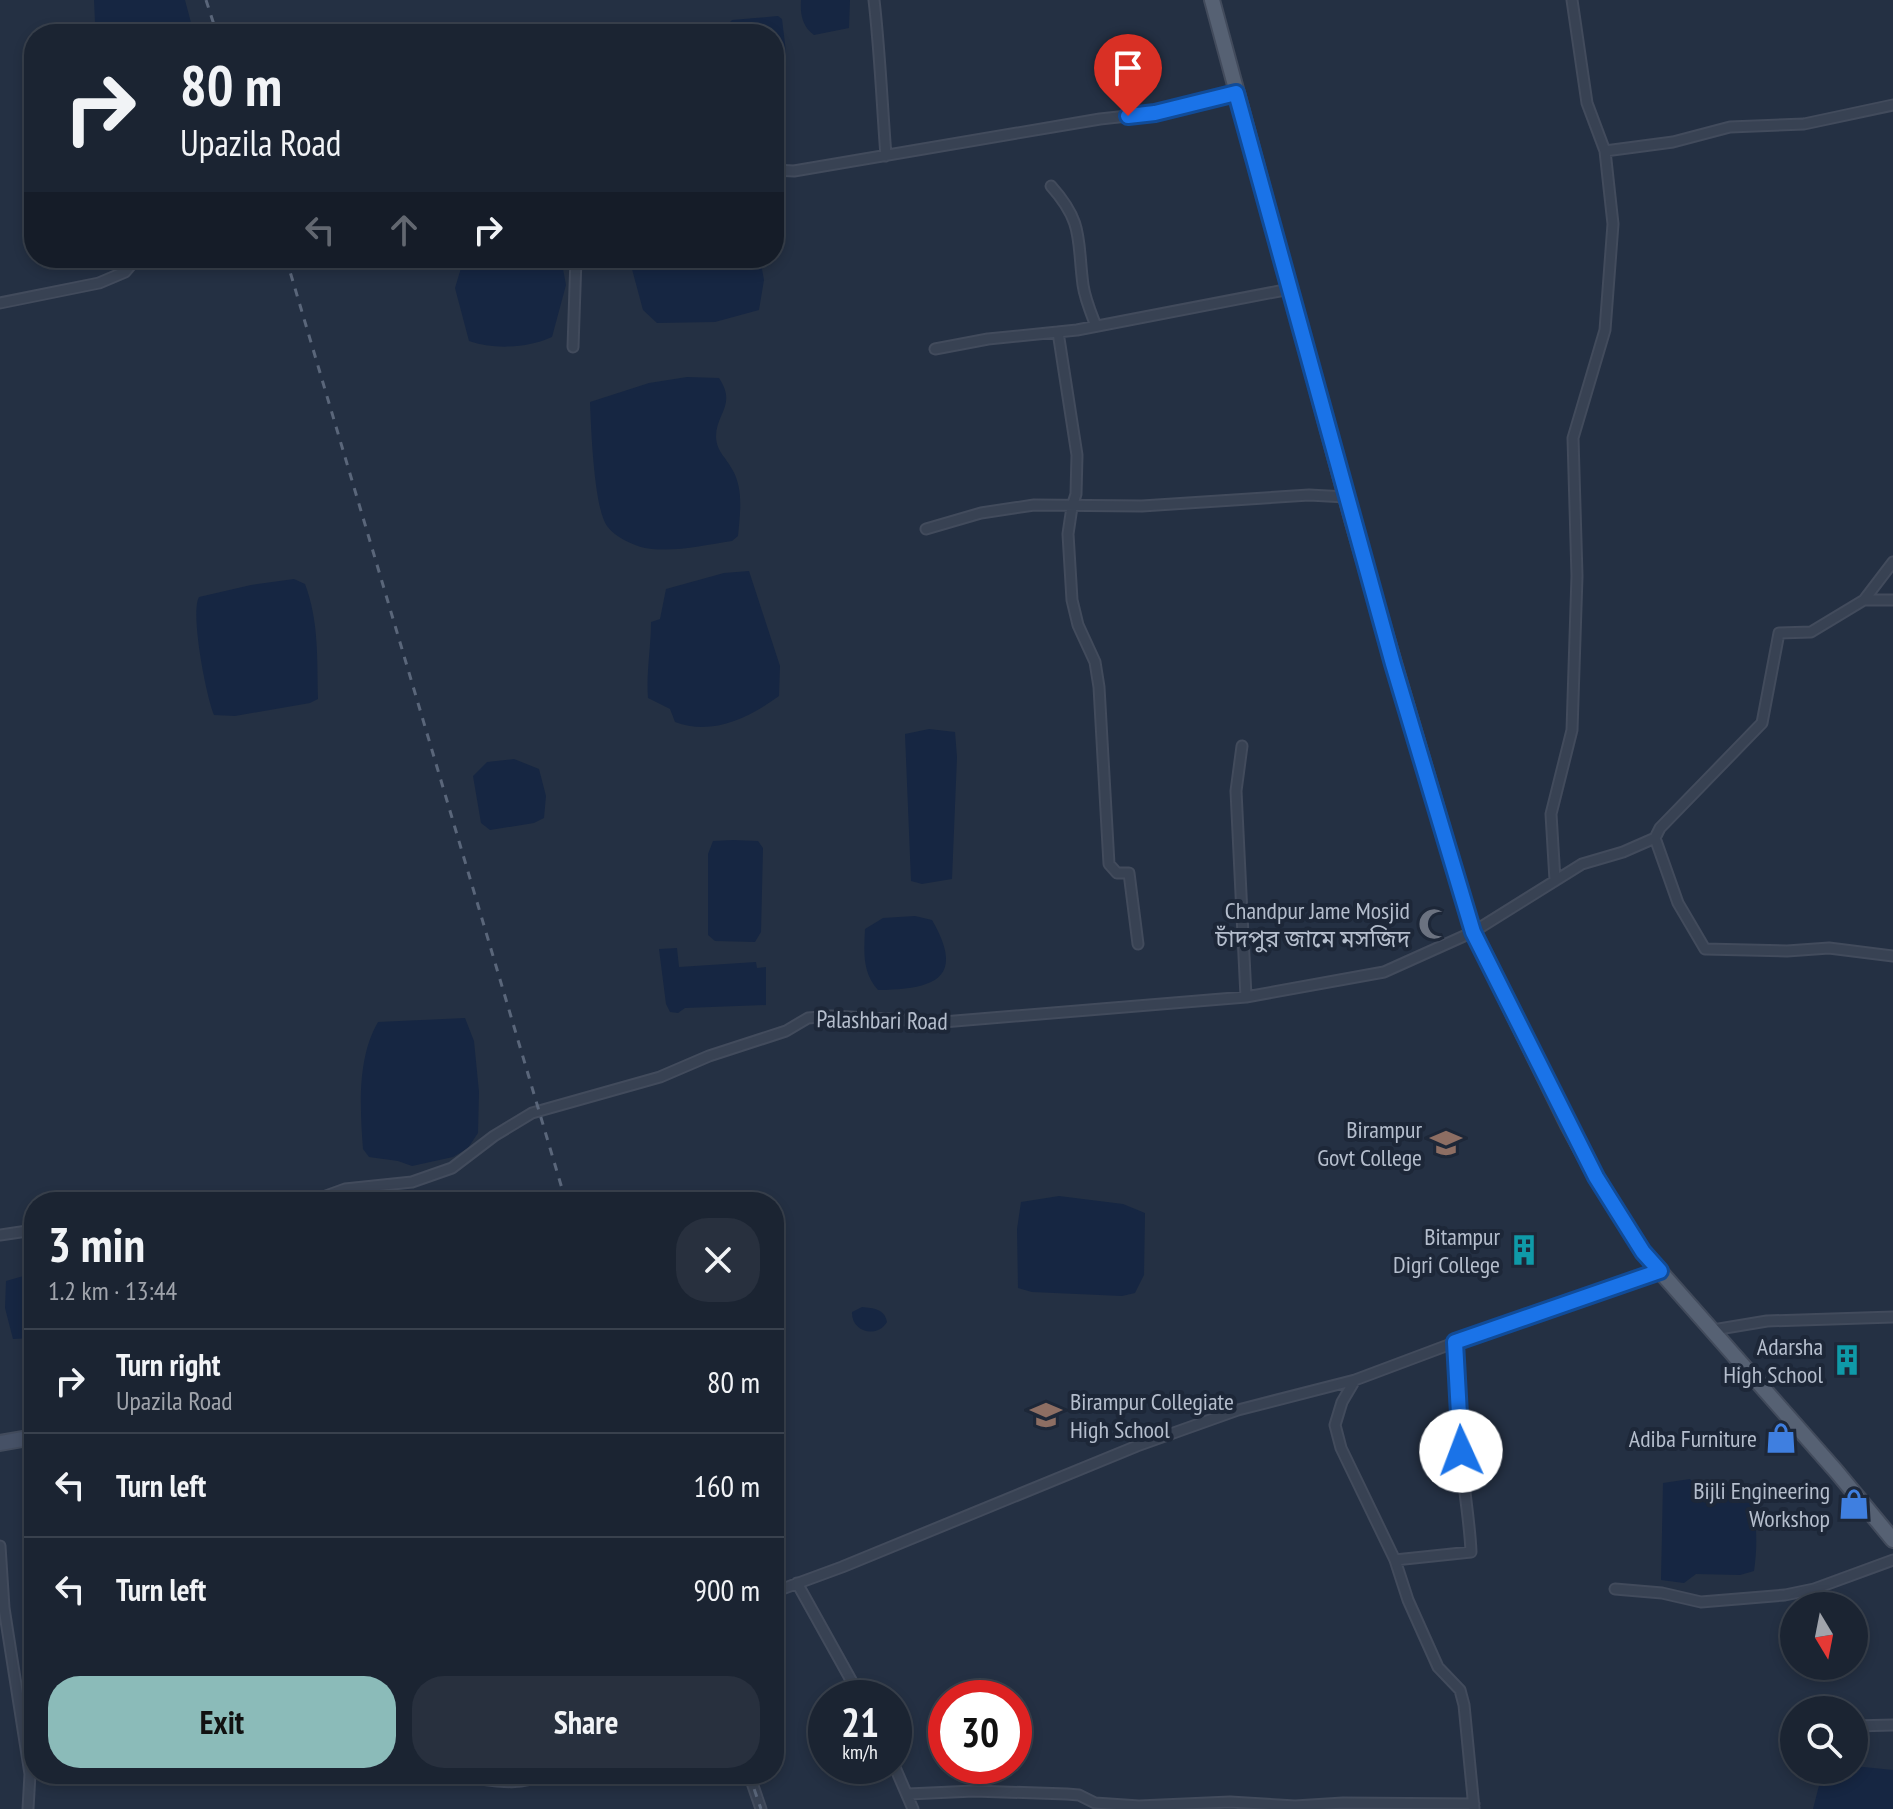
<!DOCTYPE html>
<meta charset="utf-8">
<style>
:root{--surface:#1b2432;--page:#28303e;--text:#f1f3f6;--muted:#a0a4ac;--line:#39414d;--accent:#8bbbb9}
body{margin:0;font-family:"PT Sans Narrow","Noto Sans Bengali",sans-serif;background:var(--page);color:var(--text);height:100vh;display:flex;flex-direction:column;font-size:30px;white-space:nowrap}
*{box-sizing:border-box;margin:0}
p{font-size:26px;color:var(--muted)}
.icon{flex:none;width:44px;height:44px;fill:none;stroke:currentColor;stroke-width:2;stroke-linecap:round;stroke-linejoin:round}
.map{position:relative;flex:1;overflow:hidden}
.details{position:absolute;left:24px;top:1192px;width:760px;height:592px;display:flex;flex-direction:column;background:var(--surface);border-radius:32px;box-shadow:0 4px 12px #0003,0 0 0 2px var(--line)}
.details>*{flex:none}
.hud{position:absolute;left:24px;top:24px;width:760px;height:244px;border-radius:32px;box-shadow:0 4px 12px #0003,0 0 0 2px var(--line);background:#1b2432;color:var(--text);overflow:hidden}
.needle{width:52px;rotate:170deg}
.controls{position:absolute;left:1780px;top:1592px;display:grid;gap:16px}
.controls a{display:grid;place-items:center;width:88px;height:88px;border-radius:50%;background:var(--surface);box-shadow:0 4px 12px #0003,0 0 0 2px var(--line);font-size:40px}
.speed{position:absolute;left:808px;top:1680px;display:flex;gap:16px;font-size:40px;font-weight:700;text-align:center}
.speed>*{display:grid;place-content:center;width:104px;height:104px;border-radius:50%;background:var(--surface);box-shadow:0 4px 12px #0003,0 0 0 2px var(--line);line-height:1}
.speed small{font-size:20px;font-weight:400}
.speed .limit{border:12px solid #d22;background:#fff;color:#111}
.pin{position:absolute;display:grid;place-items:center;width:68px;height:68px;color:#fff;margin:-82px -34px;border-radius:50% 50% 50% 0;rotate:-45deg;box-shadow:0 0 8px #0007}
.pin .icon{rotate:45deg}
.me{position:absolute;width:88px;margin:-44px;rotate:358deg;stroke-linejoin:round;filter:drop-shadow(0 0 6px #0008)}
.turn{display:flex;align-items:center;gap:28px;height:168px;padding:0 24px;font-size:36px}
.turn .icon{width:104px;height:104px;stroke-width:2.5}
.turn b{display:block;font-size:56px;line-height:68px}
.lanes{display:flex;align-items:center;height:76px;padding:0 24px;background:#0003;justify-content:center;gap:40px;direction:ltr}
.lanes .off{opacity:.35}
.round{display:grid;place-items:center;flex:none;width:84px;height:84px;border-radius:32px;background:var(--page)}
.head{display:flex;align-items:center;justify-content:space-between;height:136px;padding:0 24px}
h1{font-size:48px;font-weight:700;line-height:60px}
.action{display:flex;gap:16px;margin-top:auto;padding:16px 24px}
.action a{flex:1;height:92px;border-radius:32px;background:var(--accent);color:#111;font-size:32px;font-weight:700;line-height:92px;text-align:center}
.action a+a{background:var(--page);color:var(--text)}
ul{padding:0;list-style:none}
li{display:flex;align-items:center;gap:24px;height:104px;padding:0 24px;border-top:2px solid var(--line)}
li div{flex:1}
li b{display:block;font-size:30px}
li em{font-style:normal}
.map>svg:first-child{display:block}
.water{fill:#162642}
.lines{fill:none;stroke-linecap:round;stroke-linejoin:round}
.street-casing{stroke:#424b5c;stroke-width:13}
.secondary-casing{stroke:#424b5c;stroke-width:18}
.primary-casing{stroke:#424b5c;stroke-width:18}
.street{stroke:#384253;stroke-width:9}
.secondary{stroke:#465166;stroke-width:14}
.primary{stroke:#566173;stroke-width:14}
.rail{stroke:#5a667a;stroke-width:3;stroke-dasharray:8 8;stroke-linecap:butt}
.route-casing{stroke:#114b97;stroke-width:20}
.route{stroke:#1a73e8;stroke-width:14}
.labels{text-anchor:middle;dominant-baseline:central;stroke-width:8;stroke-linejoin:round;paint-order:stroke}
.poi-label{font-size:24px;fill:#b5becd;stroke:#1d2738;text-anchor:end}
.street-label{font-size:24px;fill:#b5becd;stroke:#1d2738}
</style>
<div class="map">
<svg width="1893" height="1809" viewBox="0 0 1893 1809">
<rect width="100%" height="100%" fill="#243043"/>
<path class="water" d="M94 0H185L194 34H101L95 22Z
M801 0H850L849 28 814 35C802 27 800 13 801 0Z
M778 16 782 19 786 52 783 62 774 63V34H727V25L732 20Z
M464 258H561L566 285 552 337C528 348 494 350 469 341L455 288Z
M629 258H760L764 280 759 310 715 322 657 323 643 310Z
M687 377 719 378C737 405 716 413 716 437 717 452 725 456 732 469 744 489 740 514 738 536L732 541C704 545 673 553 645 548 632 545 615 537 607 526 594 508 591 428 590 402L649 383Z
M749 571 780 666 779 696C749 718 712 736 675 722L670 709 648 698C646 673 651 648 651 622L660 619 666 589 724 573Z
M294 579 305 584C319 621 317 659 318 699L310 703 235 716 214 715C206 696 190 613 199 597L251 585Z
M929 729 955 732 957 757 952 879 922 884 911 881 905 734Z
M514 759 539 769 546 796 544 818 534 823 490 830 481 823 473 776 487 762Z
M733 840 758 841 763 848 761 932 755 942 715 941 708 935V854L713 841Z
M915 916 932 920C967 980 932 989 878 990 862 972 864 952 865 929L883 918Z
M677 948 679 967 756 962 757 968 766 967V1005L685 1008 678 1013 670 1012 666 1004 659 949Z
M465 1018 474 1041 479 1092 478 1133 468 1148 453 1157 412 1166 398 1161 369 1157 363 1149C360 1108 357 1058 378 1022Z
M1059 1196 1123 1204 1145 1213 1144 1275 1135 1293 1122 1296 1032 1292 1018 1288 1017 1229 1021 1202Z
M27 1275H34V1338L13 1339 5 1308 6 1281Z
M862 1307C873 1308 885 1309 887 1322 877 1339 851 1332 852 1312Z
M1690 1479 1694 1483 1744 1486C1758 1509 1758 1544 1754 1571L1740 1575 1696 1574 1684 1583 1661 1580 1663 1483Z
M1854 1766 1893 1770V1809H1813L1823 1770H1854Z"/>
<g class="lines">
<defs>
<path id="street" d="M874 0C880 52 882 104 886 156
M1572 0 1587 103 1605 151 1673 142 1730 127 1804 124 1893 105
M774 170 794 171 1100 119 1155 113 1236 93
M1051 186C1084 223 1077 239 1083 285 1085 299 1091 313 1096 326
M0 303 99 283 125 272 137 258
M1058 332 1077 455 1076 494 1072 507 1068 534 1072 600 1078 625 1095 662 1099 687 1109 864 1117 873H1129L1138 944
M573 347 576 258
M935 349 988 339 1077 330 1290 289
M926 529 981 513 1034 505 1142 506 1309 495 1346 497
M1864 600H1893
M1242 746 1236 791 1246 997
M1655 838 1678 903 1705 949 1787 951 1829 948 1893 956
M1555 880 1551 814 1572 730 1577 576 1573 438 1605 330 1613 224 1605 151
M320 1202 323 1197 345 1189 412 1182 452 1168 494 1136 532 1113 660 1077 709 1056 786 1031 808 1018 831 1016 943 1022 1246 997 1384 972 1473 932 1582 864 1623 852 1655 838 1660 828 1762 723 1779 633 1811 632 1864 600 1893 562
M0 1235 34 1230
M1713 1330 1767 1321 1893 1317
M1355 1380 1342 1402 1335 1425 1341 1448 1395 1560 1408 1600 1438 1667 1460 1690 1464 1705 1474 1808
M0 1546 4 1608 30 1774 28 1809
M1395 1560 1471 1552C1470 1525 1465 1499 1463 1472 1459 1429 1458 1386 1455 1342
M797 1583 861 1698
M1615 1589 1662 1593 1701 1602 1785 1595 1814 1589 1893 1560
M774 1592 842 1567 1137 1446 1238 1410 1355 1380 1539 1311 1660 1271
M1854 1726 1893 1725
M894 1765 913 1809
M749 1774 761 1809
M425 1779C433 1778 442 1776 451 1776 479 1776 516 1790 542 1774
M908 1794 974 1791 1067 1794 1079 1795 1095 1803 1139 1806 1230 1802 1295 1806 1343 1803 1474 1804"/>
<path id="secondary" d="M0 1443 34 1437"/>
<path id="primary" d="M1212 0 1353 523 1473 932 1568 1125 1596 1177 1643 1252 1836 1471 1893 1540"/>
</defs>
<use href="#street" class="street-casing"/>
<use href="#secondary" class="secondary-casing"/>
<use href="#primary" class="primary-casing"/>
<use href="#street" class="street"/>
<use href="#secondary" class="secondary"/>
<use href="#primary" class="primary"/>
<path class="rail" d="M206 0 217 34
M286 258 566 1202
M749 1774 761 1809"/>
</g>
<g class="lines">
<defs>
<path id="route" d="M1128 116 1155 113 1236 93 1393 664 1473 932 1596 1177 1643 1252 1660 1271 1455 1342 1461 1451"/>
</defs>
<use href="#route" class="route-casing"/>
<use href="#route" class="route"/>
</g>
<defs>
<symbol id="mosque-bare" viewBox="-9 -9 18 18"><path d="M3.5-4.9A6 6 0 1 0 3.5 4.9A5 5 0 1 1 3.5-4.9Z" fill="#6b7280" stroke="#1d2738" stroke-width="2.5" paint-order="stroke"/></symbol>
<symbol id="university-bare" viewBox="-9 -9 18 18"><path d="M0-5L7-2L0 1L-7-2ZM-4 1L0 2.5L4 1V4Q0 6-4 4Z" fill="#8d6e63" stroke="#1d2738" stroke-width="2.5" paint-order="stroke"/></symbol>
<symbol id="building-bare" viewBox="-9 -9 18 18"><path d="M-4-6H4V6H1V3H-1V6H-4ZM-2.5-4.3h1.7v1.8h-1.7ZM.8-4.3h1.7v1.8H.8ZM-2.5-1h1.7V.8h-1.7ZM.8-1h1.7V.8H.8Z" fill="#0f9aa8" stroke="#1d2738" stroke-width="2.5" paint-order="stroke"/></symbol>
<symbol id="school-bare" viewBox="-9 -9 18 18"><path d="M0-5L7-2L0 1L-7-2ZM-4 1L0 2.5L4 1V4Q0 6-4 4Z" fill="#8d6e63" stroke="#1d2738" stroke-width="2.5" paint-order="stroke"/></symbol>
<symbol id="shop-bare" viewBox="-9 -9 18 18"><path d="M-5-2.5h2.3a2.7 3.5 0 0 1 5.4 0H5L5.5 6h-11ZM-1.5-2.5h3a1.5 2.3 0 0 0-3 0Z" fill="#3f7fe0" stroke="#1d2738" stroke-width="2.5" paint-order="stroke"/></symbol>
</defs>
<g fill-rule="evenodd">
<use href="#mosque-bare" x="1412" y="902" width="44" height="44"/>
<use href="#university-bare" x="1424" y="1121" width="44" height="44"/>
<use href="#building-bare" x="1502" y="1228" width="44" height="44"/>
<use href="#building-bare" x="1825" y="1338" width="44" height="44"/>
<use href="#school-bare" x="1024" y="1393" width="44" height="44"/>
<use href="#shop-bare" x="1759" y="1416" width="44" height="44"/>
<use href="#shop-bare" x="1832" y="1482" width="44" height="44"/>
</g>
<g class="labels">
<g class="poi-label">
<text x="1410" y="910">Chandpur Jame Mosjid<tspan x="1410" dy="28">চাঁদপুর জামে মসজিদ</tspan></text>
<text x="1422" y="1129">Birampur<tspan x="1422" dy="28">Govt College</tspan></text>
<text x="1500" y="1236">Bitampur<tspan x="1500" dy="28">Digri College</tspan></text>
<text x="1823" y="1346">Adarsha<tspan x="1823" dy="28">High School</tspan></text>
<text x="1070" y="1401" text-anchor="start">Birampur Collegiate<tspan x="1070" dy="28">High School</tspan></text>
<text x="1757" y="1438">Adiba Furniture</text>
<text x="1830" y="1490">Bijli Engineering<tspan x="1830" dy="28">Workshop</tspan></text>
</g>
<g class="street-label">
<text transform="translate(882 1020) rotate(1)">Palashbari Road</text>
</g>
</g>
</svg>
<div class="controls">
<a><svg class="needle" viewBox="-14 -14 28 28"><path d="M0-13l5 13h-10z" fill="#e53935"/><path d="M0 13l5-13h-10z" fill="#a0a4ac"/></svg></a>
<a><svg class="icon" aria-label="search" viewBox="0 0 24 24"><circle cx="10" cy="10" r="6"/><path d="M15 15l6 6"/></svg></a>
</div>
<div class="speed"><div>21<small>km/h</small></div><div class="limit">30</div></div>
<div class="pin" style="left:1128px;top:116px;background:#d93025"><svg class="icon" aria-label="arrive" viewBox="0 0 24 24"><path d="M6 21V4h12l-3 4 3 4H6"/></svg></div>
<svg class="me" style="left:1461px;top:1451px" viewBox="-20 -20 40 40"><circle r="19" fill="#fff"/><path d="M0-13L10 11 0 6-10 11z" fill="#1a73e8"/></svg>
<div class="hud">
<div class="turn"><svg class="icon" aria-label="right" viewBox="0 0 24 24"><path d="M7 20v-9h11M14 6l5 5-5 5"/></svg><div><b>80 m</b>Upazila Road</div></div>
<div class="lanes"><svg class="icon off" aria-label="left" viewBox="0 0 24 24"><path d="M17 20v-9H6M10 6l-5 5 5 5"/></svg><svg class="icon off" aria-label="ahead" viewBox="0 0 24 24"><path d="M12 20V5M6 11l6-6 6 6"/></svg><svg class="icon" aria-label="right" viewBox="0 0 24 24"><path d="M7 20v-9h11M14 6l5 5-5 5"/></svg></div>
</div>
<section class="details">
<div class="head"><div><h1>3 min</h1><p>1.2 km · 13:44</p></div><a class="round"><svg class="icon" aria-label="close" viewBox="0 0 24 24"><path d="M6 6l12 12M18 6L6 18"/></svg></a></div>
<ul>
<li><svg class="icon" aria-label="right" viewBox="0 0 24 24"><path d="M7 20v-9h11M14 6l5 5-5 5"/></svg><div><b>Turn right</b><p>Upazila Road</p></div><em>80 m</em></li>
<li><svg class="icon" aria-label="left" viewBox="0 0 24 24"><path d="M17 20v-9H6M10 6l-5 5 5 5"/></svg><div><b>Turn left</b></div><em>160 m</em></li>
<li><svg class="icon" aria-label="left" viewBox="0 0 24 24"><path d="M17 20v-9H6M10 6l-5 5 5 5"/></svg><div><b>Turn left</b></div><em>900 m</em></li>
</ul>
<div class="action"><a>Exit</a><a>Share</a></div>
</section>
</div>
